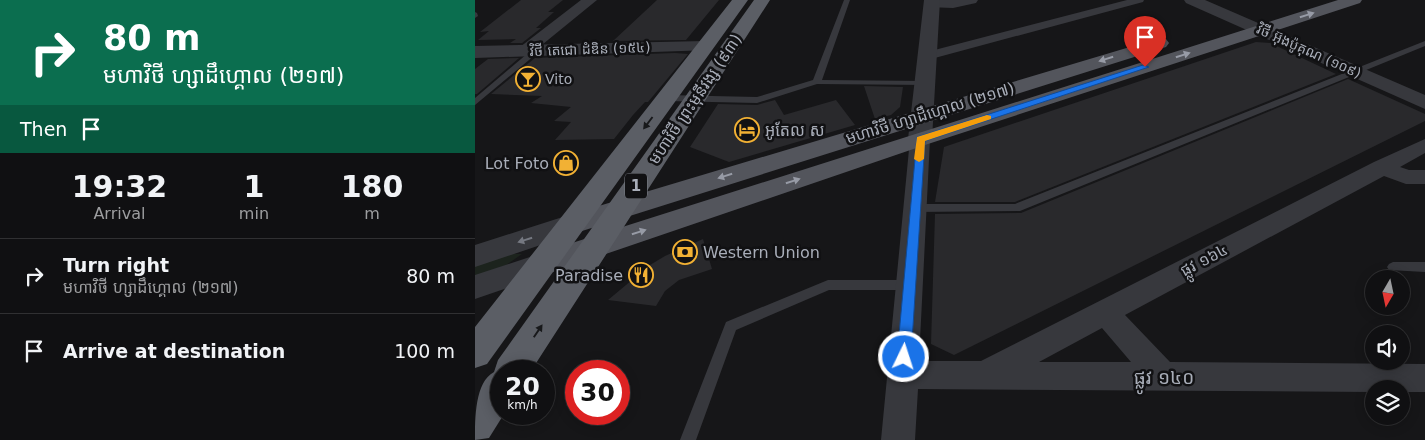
<!DOCTYPE html>
<meta charset="utf-8">
<style>
:root{--surface:#101012;--page:#19191b;--text:#f1f3f6;--muted:#9c9d9f;--line:#303032}
body{margin:0;font-family:"DejaVu Sans","Noto Sans Khmer",sans-serif;background:var(--page);color:var(--text);height:100vh;display:flex;flex-direction:column;font-size:19px;white-space:nowrap}
*{box-sizing:border-box;margin:0}
p{font-size:16px;color:var(--muted)}
.icon{flex:none;width:28px;height:28px;fill:none;stroke:currentColor;stroke-width:2;stroke-linecap:round;stroke-linejoin:round}
.map{position:relative;flex:1;overflow:hidden}
.panel{display:flex;flex-direction:column;background:var(--surface);width:475px}
.panel>*{flex:none}
.top-card{background:#0b6e4f;color:#fff;overflow:hidden}
.needle{width:32px;rotate:189deg}
.tools{position:absolute;left:890px;top:270px;display:grid;gap:10px}
.tools a{display:grid;place-items:center;width:45px;height:45px;border-radius:50%;background:var(--surface);box-shadow:0 2px 12px #0003,0 0 0 1px var(--line);font-size:25px}
.speed{position:absolute;left:15px;top:360px;display:flex;gap:10px;font-size:25px;font-weight:700;text-align:center}
.speed>*{display:grid;place-content:center;width:65px;height:65px;border-radius:50%;background:var(--surface);box-shadow:0 2px 12px #0003,0 0 0 1px var(--line);line-height:1}
.speed small{font-size:12px;font-weight:400}
.speed .limit{border:8px solid #d22;background:#fff;color:#111}
.pin{position:absolute;display:grid;place-items:center;width:42px;height:42px;color:#fff;margin:-51px -21px;border-radius:50% 50% 50% 0;rotate:-45deg;box-shadow:0 0 5px #0007}
.pin .icon{rotate:45deg}
.me{position:absolute;width:55px;margin:-28px;rotate:4deg;stroke-linejoin:round;filter:drop-shadow(0 0 4px #0008)}
.turn{display:flex;align-items:center;gap:18px;height:105px;padding:0 20px;font-size:22px}
.turn .icon{width:65px;height:65px;stroke-width:2.5}
.turn b{display:block;font-size:35px;line-height:42px}
.then{display:flex;align-items:center;height:48px;padding:0 20px;background:#0003;gap:10px;font-size:19px}
.eta{display:flex;justify-content:space-evenly;align-items:center;height:85px;text-align:center}
.eta b{font-size:30px;font-weight:600;line-height:35px}
ul{padding:0;list-style:none}
li{display:flex;align-items:center;gap:15px;height:75px;padding:0 20px;border-top:1px solid var(--line)}
li div{flex:1}
li b{display:block;font-size:19px}
li em{font-style:normal}
main{display:flex;flex:1;min-height:0}
.map>svg:first-child{display:block}
.green{fill:#1c231d}
.building{fill:#29292c}
.lines{fill:none;stroke-linecap:round;stroke-linejoin:round}
.service{fill:#37383d;fill-rule:evenodd}
.pedestrian{fill:#37383d;fill-rule:evenodd}
.minor{fill:#37383d;fill-rule:evenodd}
.tertiary{fill:#37383d;fill-rule:evenodd}
.primary{fill:#53555c;fill-rule:evenodd}
.trunk{fill:#5b5e65;fill-rule:evenodd}
.oneway{fill:#979ba6}
.oneway2{fill:#18191b}
.oneway3{fill:#757881}
.route{fill:#1a73e8;stroke:#114b97}
.slow{fill:#f59e0b}
.labels{text-anchor:middle;dominant-baseline:central;stroke-width:5;stroke-linejoin:round;paint-order:stroke}
.far-street-label{font-size:14px;fill:#a8adb8;stroke:#111113}
.far-poi-label{font-size:14px;fill:#a8adb8;stroke:#111113;text-anchor:start}
.shield{fill:#111113;stroke:#7b7e86;stroke-width:1}
.shield-label{font-size:15px;font-weight:bold;fill:#a8adb8}
.street-label{font-size:16px;fill:#a8adb8;stroke:#111113}
.poi-label{font-size:16px;fill:#a8adb8;stroke:#111113;text-anchor:start}
.near-street-label{font-size:19px;fill:#a8adb8;stroke:#111113}
</style>
<main>
<section class="panel">
<div class="top-card">
<div class="turn"><svg class="icon" aria-label="right" viewBox="0 0 24 24"><path d="M7 20v-9h11M14 6l5 5-5 5"/></svg><div><b>80 m</b>មហាវិថី ហ្សាដឹហ្គោល (២១៧)</div></div>
<div class="then">Then<svg class="icon" aria-label="arrive" viewBox="0 0 24 24"><path d="M6 21V4h12l-3 4 3 4H6"/></svg></div>
</div>
<div class="eta">
<div><b>19:32</b><p>Arrival</p></div>
<div><b>1</b><p>min</p></div>
<div><b>180</b><p>m</p></div>
</div>
<ul>
<li><svg class="icon" aria-label="right" viewBox="0 0 24 24"><path d="M7 20v-9h11M14 6l5 5-5 5"/></svg><div><b>Turn right</b><p>មហាវិថី ហ្សាដឹហ្គោល (២១៧)</p></div><em>80 m</em></li>
<li><svg class="icon" aria-label="arrive" viewBox="0 0 24 24"><path d="M6 21V4h12l-3 4 3 4H6"/></svg><div><b>Arrive at destination</b></div><em>100 m</em></li>
</ul>
</section>
<div class="map">
<svg width="950" height="440" viewBox="0 0 950 440">
<rect width="100%" height="100%" fill="#161618"/>
<path class="green" d="M33 254H47L31 265 0 276V265Z"/>
<path class="building" d="M46 0H88L73 12H79L61 28H66L47 43H35L41 39 3 40 14 31 5 32Z
M182 0H244L211 40 138 41Z
M781 42 795 43 861 74 540 202H460L469 147Z
M200 53 213 54 173 102H170L158 115 139 139 80 140 96 122 79 121 96 107 56 103 67 96 16 94 60 58Z
M44 58 2 94H0V69L13 59Z
M873 79 950 114V121L479 355 456 344 460 214 546 213Z
M389 86 428 87 425 107 416 115 400 119Z
M300 100 309 115 361 100 380 125 254 162 215 147 243 104 282 105Z
M228 239 237 269 204 280 190 291 181 306 133 300 175 265 190 256Z"/>
<g class="lines">
<path class="service" d="M369 0H375L347 80 450 81 454 83 453 85 342 84 282 103 191 101 187 98 191 95 282 97 338 80Z
M0 12 2 13 3 16 0 18Z
M950 41V46L545 211 440 212 435 208 440 204H540Z
M59 48 66 50 0 105V98Z
M918 262H950V272L914 270 912 267 914 264Z
M353 280H434L438 281 440 285 438 289 434 290H354L261 330 221 440H205L251 322Z"/>
<path class="pedestrian" d="M652 0H669L668 2 456 59 452 60 446 56 448 53Z"/>
<path class="minor" d="M106 0H122L57 53H45L43 50 45 47Z
M457 0H503L501 3 478 8 452 7 450 4Z
M445 133 452 135 455 139 444 361H506L899 162 950 139V153L925 167 934 170H950V184H931L909 176 650 315 695 362 950 364V392H926V389H899V392L443 389 440 440H406L435 139 438 135ZM627 328 656 362H564Z"/>
<path class="tertiary" d="M449 0H465L457 139 453 144 445 146 437 144 433 139Z
M709 0H730L950 95V109L711 3Z
M230 41 236 42 239 46 236 50 0 58V46Z
M97 214 107 217 111 224 107 231 0 267V245Z
M67 253 78 256 82 264 78 272 0 299V275Z"/>
<path class="primary" d="M863 0H887L885 3 453 144 78 272 67 275 56 272 52 264 56 256Z
M685 38 691 39 694 43 691 47 107 231 97 234 87 231 83 224 87 217Z"/>
<path class="trunk" d="M257 0H273L12 364 0 368V327Z
M279 0H295L56 371H26V414H29L14 438 0 440C0 418 0 382 19 372L23 360Z"/>
</g>
<defs><path id="oneway-solid" d="M-6-.8H1V-3.2L6.5 0L1 3.2V.8H-6Z" transform="scale(1.25)"/></defs>
<g class="oneway">
<use href="#oneway-solid" transform="translate(832 15) rotate(-18)"/>
<use href="#oneway-solid" transform="translate(708 55) rotate(-18)"/>
<use href="#oneway-solid" transform="translate(631 59) rotate(163)"/>
<use href="#oneway-solid" transform="translate(250 176) rotate(163)"/>
<use href="#oneway-solid" transform="translate(318 181) rotate(-18)"/>
<use href="#oneway-solid" transform="translate(164 232) rotate(-18)"/>
</g>
<g class="oneway2">
<use href="#oneway-solid" transform="translate(173 123) rotate(127)"/>
<use href="#oneway-solid" transform="translate(63 331) rotate(-56)"/>
</g>
<use class="oneway3" href="#oneway-solid" transform="translate(50 240) rotate(162)"/>
<path class="route" d="M668 65 674 67 450 141 436 357 434 361 429 363 424 361 422 357 442 137Z"/>
<path class="slow" d="M512 115 516 116V119L450 141 449 159 444 162 439 159 442 137Z"/>
<defs>
<symbol id="bar-ring" viewBox="-11 -11 22 22"><circle r="9.5" fill="#111113" stroke="#f2b134" stroke-width="1.5"/><path d="M-6-5H6L.8 .8V4.5H3.5V6h-7V4.5H-.8V.8Z" fill="#f2b134"/></symbol>
<symbol id="hotel-ring" viewBox="-11 -11 22 22"><circle r="9.5" fill="#111113" stroke="#f2b134" stroke-width="1.5"/><path d="M-6-4.5h1.5V1H6V5H4.5V3h-9V5H-6ZM-4 0a1.8 1.8 0 1 1 3.6 0ZM.5 0V-2.5h3Q6-2.5 6 0Z" fill="#f2b134"/></symbol>
<symbol id="shop-ring" viewBox="-11 -11 22 22"><circle r="9.5" fill="#111113" stroke="#f2b134" stroke-width="1.5"/><path d="M-5-2.5h2.3a2.7 3.5 0 0 1 5.4 0H5L5.5 6h-11ZM-1.5-2.5h3a1.5 2.3 0 0 0-3 0Z" fill="#f2b134"/></symbol>
<symbol id="bank-ring" viewBox="-11 -11 22 22"><circle r="9.5" fill="#111113" stroke="#f2b134" stroke-width="1.5"/><path d="M-6-4H6V4H-6ZM0-2.3a2.3 2.3 0 1 0 0 4.6a2.3 2.3 0 1 0 0-4.6Z" fill="#f2b134"/></symbol>
<symbol id="restaurant-ring" viewBox="-11 -11 22 22"><circle r="9.5" fill="#111113" stroke="#f2b134" stroke-width="1.5"/><path d="M-5-6h1v4h1v-4h1v4h1v-4h1v5L-1.5 .5V6h-2V.5L-5-1ZM5-6V6H3V1.5H1.5Q1.5-4 5-6Z" fill="#f2b134"/></symbol>
</defs>
<g fill-rule="evenodd">
<use href="#bar-ring" x="39" y="65" width="28" height="28"/>
<use href="#hotel-ring" x="258" y="116" width="28" height="28"/>
<use href="#shop-ring" x="77" y="149" width="28" height="28"/>
<use href="#bank-ring" x="196" y="238" width="28" height="28"/>
<use href="#restaurant-ring" x="152" y="261" width="28" height="28"/>
</g>
<g class="labels">
<g class="far-street-label">
<text transform="translate(115 49) rotate(-2)">វិថី តេជោ ដំឌិន (១៥៤)</text>
<text transform="translate(834 51) rotate(24)">វិថី អ៊ុងប៉ូគុណ (១០៩)</text>
</g>
<g class="far-poi-label">
<text x="70" y="79">Vito</text>
</g>
<rect class="shield" x="150" y="173.5" width="22" height="25" rx="4"/>
<g class="shield-label">
<text x="161" y="186">1</text>
</g>
<g class="street-label">
<text transform="translate(220 99) rotate(-56)">មហាវិថី ព្រះមុនីវង្ស (៩៣)</text>
<text transform="translate(455 113) rotate(-17)">មហាវិថី ហ្សាដឹហ្គោល (២១៧)</text>
<text transform="translate(729 260) rotate(-28)">ផ្លូវ ១៦៤</text>
</g>
<g class="poi-label">
<text x="290" y="130">អូតែល ស</text>
<text x="74" y="163" text-anchor="end">Lot Foto</text>
<text x="228" y="252">Western Union</text>
<text x="148" y="275" text-anchor="end">Paradise</text>
</g>
<g class="near-street-label">
<text x="689" y="377">ផ្លូវ ១៤០</text>
</g>
</g>
</svg>
<div class="tools">
<a><svg class="needle" viewBox="-14 -14 28 28"><path d="M0-13l5 13h-10z" fill="#e53935"/><path d="M0 13l5-13h-10z" fill="#9c9d9f"/></svg></a>
<a><svg class="icon" aria-label="sound" viewBox="0 0 24 24"><path d="M4 9h4l5-4v14l-5-4H4zM17 9q2 3 0 6"/></svg></a>
<a><svg class="icon" aria-label="layers" viewBox="0 0 24 24"><path d="M12 4l9 5-9 5-9-5zM3 14l9 5 9-5"/></svg></a>
</div>
<div class="speed"><div>20<small>km/h</small></div><div class="limit">30</div></div>
<div class="pin" style="left:670px;top:67px;background:#d93025"><svg class="icon" aria-label="arrive" viewBox="0 0 24 24"><path d="M6 21V4h12l-3 4 3 4H6"/></svg></div>
<svg class="me" style="left:429px;top:357px" viewBox="-20 -20 40 40"><circle r="17" fill="#1a73e8" stroke="#fff" stroke-width="3"/><path d="M0-11L8 9 0 5-8 9z" fill="#fff"/></svg>
</div>
</main>
